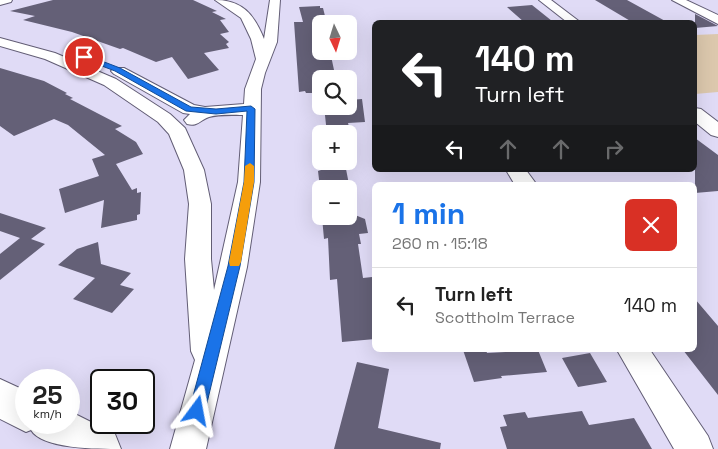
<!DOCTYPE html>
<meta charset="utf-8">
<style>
:root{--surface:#fff;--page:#f2f2f2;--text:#222;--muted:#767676;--line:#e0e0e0;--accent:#1a73e8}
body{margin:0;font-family:"Space Grotesk",sans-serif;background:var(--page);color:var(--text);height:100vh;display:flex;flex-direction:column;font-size:19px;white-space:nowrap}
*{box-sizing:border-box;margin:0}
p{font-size:16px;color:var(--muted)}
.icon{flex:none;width:28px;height:28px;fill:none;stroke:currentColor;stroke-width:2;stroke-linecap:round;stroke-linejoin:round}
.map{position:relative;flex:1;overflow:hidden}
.sheet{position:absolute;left:372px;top:182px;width:325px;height:170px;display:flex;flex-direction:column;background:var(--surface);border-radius:8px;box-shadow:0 5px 20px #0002}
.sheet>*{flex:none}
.hud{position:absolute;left:372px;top:20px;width:325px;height:152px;border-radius:8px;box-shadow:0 5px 20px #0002;background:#202124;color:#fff;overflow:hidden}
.needle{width:32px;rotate:176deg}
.controls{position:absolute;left:312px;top:15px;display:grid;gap:10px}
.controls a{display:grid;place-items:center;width:45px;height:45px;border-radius:8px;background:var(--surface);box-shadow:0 5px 20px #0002;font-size:25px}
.speed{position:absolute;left:15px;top:369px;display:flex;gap:10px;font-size:25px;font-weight:700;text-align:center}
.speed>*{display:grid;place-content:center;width:65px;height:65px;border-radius:50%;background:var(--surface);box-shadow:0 5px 20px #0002;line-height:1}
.speed small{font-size:12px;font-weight:400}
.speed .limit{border:2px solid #111;border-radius:8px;background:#fff;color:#111}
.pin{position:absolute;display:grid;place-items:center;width:42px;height:42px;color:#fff;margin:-21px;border:2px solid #fff;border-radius:50%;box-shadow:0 1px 5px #0007}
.me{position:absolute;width:55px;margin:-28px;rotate:13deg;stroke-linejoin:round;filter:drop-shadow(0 0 4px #0008)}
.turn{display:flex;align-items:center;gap:18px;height:105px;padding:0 20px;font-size:22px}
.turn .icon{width:65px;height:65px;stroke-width:2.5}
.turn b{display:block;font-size:35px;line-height:42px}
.lanes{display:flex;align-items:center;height:48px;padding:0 20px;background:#0003;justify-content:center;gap:25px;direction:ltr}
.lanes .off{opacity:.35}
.round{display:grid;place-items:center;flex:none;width:52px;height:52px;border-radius:8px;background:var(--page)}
.summary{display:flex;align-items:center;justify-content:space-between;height:85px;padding:0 20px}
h1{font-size:30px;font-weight:800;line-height:38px;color:var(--accent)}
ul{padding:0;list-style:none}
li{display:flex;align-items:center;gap:15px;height:75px;padding:0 20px;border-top:1px solid var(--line)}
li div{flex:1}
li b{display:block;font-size:19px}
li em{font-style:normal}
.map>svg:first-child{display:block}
.green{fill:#dcc8ad}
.building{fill:#646077}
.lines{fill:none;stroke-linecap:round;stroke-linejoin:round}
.minor-casing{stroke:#625d75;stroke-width:2}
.primary-casing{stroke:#625d75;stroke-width:2}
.minor{fill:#fff;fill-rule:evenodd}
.primary{fill:#fff;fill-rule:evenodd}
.route{fill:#1a73e8;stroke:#114b97}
.slow{fill:#f59e0b}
</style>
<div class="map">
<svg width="718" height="449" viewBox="0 0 718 449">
<rect width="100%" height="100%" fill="#e0dbf6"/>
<path class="green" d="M718 34V92L695 94V35Z"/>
<path class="building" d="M53 0H193L217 11 212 12 226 19 220 20 229 32 220 34 229 42 226 44 229 48 204 53 219 70 188 79 172 57 156 62 123 48 120 49 72 32 23 20 35 16 10 11Z
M595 0H627L667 22H632Z
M532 5 552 21 524 22 507 7Z
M320 6V8H323L327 24H321V51H330L334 70H340L342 79H321V94L320 93H306L305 91 299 92 294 22H303L299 7Z
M695 14 718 26 695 28Z
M0 68 44 81 67 93 65 94 73 98 70 99 122 126 115 129 136 142 143 154 116 164 132 190 137 188V193L141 192 140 214 137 215V220L101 228 104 200 65 213 59 189 99 176 92 159 105 155 68 125 54 119 14 136 0 126Z
M362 99 365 122 348 123 351 134H327L324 106H349V100Z
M695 138 718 155V191L695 193Z
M345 164 355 215 365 219 368 233 359 234 361 244H358L363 278 372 277 373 284 375 283V339L342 342 337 279 330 280 328 238 324 239 322 217 349 216V189H321V196L318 171 321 170 320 166Z
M0 213 46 228 31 239 45 244 0 280V254L20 238 0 231Z
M98 242 101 264 131 273 120 285 134 289 112 313 73 299 95 278 58 265 77 249Z
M695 299 718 326V395L683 350H695Z
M463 350H486L487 353 538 350 547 372 501 376 502 378 474 382Z
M590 353 607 382 578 387 562 358Z
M357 362 389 369 378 428 441 443 440 449H334Z
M582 411 589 425 634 418 652 449H507L500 427 507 426 503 415 525 412 528 418Z"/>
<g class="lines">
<defs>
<path id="minor" d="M0 0H12L11 2 0 5Z
M215 0C242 0 254 14 264 39L270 0H280L277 42 265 73 261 89 260 182 247 267 206 449H170L195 360 191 351 185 259 189 204 184 170 169 134 158 122 104 85 45 59 0 46V38L55 53 116 79 170 114 185 128 204 170 211 204V259L214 290 238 182 243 115C233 115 219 114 209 117 200 120 198 127 187 124L184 120 190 114 183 113 114 74 111 71 114 68H124L194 105 205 107 244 104 245 89 256 59 251 39 241 18Z
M539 0H551L580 22H567Z
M672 0H686L718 15V24Z
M695 108 701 109 718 122V137L711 135 695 122Z
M506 170H526L537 185H515Z
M617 350H650L708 436 713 449H674Z"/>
<path id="primary" d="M0 379 26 391V422H69V411L115 434 121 449C97 449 42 449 31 430L26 432 0 419Z"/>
</defs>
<use href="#minor" class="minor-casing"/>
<use href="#primary" class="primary-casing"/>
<use href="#minor" class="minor"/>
<use href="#primary" class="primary"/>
</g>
<path class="route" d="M81 55H86L120 68 191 107 216 109 251 106 255 109 254 182 240 266 205 411 203 417 197 420 191 417 189 411 228 266 244 182 247 111 216 114 186 111 115 71 81 58Z"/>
<path class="slow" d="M250 163 254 166V182L241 262 239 266H230L229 262 244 182 245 166Z"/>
</svg>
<div class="controls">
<a><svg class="needle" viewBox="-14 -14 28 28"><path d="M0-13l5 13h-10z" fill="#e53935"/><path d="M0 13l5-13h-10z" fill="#767676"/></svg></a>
<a><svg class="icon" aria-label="search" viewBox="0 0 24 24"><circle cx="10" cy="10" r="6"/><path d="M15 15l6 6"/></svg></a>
<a>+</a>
<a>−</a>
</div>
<div class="speed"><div>25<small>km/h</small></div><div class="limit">30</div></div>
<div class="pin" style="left:84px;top:57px;background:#d93025"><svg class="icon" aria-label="arrive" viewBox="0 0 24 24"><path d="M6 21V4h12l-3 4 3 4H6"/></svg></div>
<svg class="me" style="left:197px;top:411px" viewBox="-20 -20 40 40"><path d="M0-17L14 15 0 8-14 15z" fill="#1a73e8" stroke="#fff" stroke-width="4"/></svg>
<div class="hud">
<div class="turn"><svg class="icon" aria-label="left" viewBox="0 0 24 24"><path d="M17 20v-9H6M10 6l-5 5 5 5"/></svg><div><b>140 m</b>Turn left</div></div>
<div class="lanes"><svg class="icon" aria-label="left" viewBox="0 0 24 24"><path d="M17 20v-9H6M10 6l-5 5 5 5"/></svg><svg class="icon off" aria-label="ahead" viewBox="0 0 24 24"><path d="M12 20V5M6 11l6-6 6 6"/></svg><svg class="icon off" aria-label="ahead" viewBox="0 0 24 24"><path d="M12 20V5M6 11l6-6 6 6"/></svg><svg class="icon off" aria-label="right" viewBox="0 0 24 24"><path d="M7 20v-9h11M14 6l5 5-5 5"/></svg></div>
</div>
<section class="sheet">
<div class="summary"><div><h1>1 min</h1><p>260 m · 15:18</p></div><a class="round" style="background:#d93025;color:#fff"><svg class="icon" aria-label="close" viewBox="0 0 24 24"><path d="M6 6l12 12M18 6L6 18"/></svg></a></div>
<ul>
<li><svg class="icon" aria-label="left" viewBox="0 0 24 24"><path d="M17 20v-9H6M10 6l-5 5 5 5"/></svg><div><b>Turn left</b><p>Scottholm Terrace</p></div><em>140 m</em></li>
</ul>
</section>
</div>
